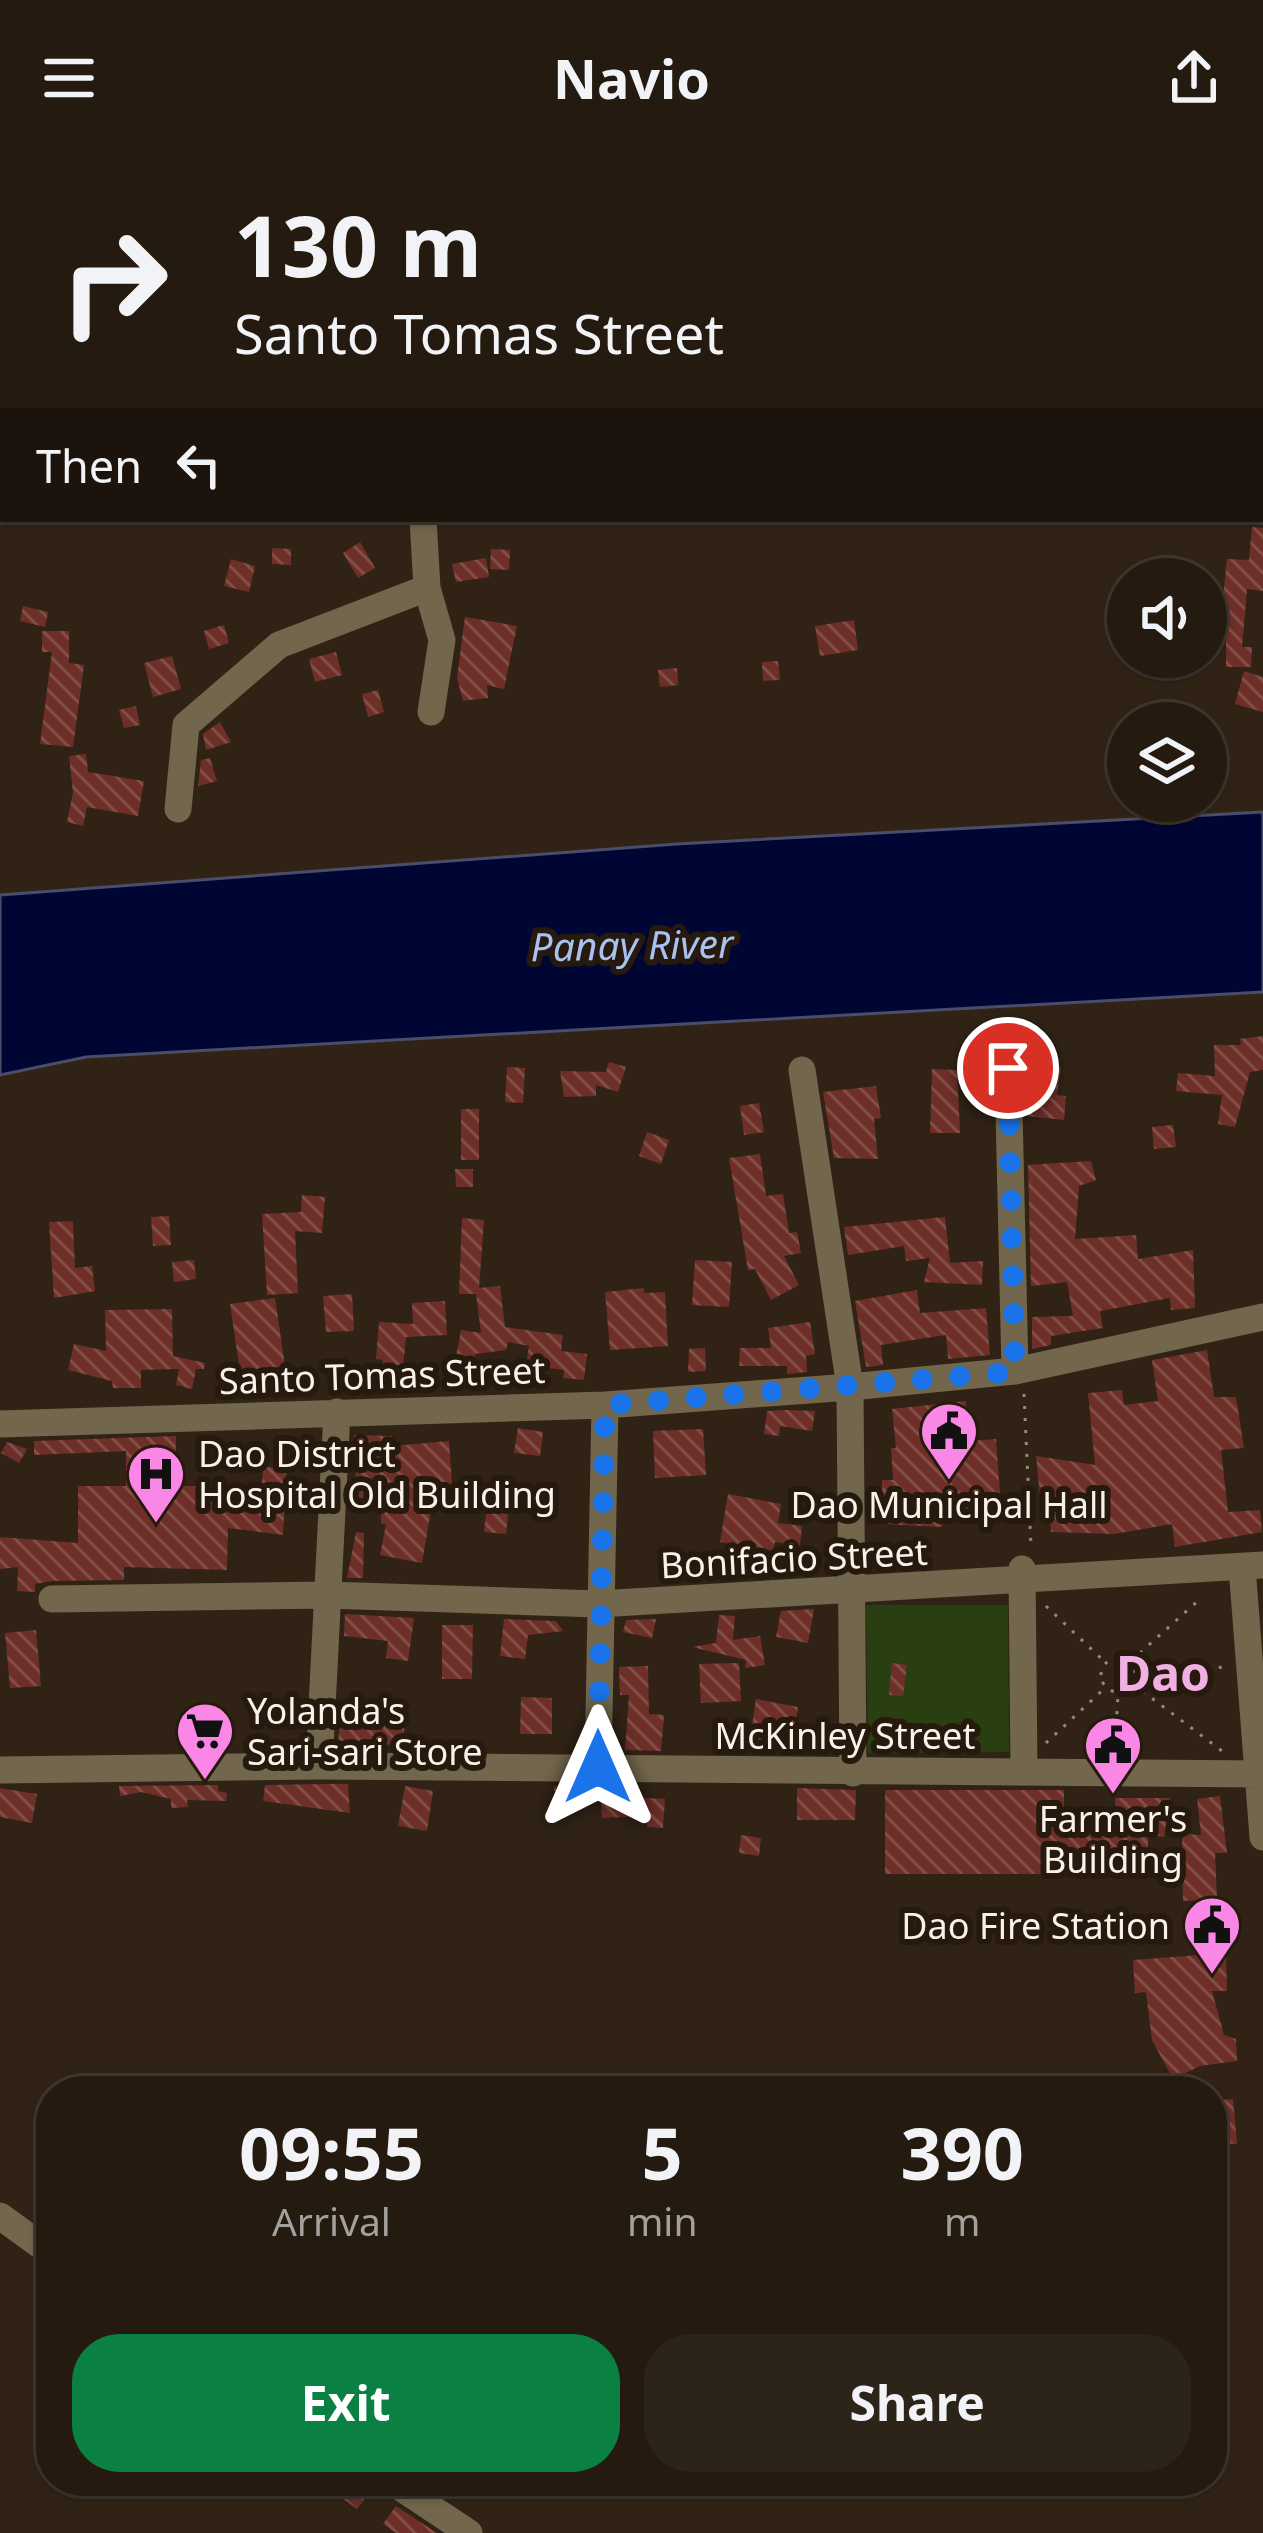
<!DOCTYPE html>
<style>
:root{--surface:#241a10;--page:#2c2319;--text:#f1f3f6;--muted:#a3a19f;--line:#413830;--accent:#0b8043}
body{margin:0;font-family:"Noto Sans",sans-serif;background:var(--page);color:var(--text);height:100vh;display:flex;flex-direction:column;font-size:45px;white-space:nowrap}
*{box-sizing:border-box;margin:0}
p{font-size:39px;color:var(--muted)}
.icon{flex:none;width:66px;height:66px;fill:none;stroke:currentColor;stroke-width:2;stroke-linecap:round;stroke-linejoin:round}
.map{position:relative;flex:1;overflow:hidden}
.drawer{position:absolute;left:36px;top:1920px;width:1191px;height:420px;display:flex;flex-direction:column;background:var(--surface);border-radius:48px;box-shadow:0 3px 9px #0004,0 0 0 3px var(--line)}
.drawer>*{flex:none}
.banner{position:absolute;left:0px;top:0px;width:1263px;height:366px;box-shadow:0 3px 9px #0004,0 0 0 3px var(--line);background:#241a10;color:var(--text);overflow:hidden}
.buttons{position:absolute;left:1107px;top:402px;display:grid;gap:24px}
.buttons a{display:grid;place-items:center;width:120px;height:120px;border-radius:50%;background:var(--surface);box-shadow:0 3px 9px #0004,0 0 0 3px var(--line);font-size:60px}
.pin{position:absolute;display:grid;place-items:center;width:102px;height:102px;color:#fff;margin:-51px;border:6px solid #fff;border-radius:50%;box-shadow:0 3px 12px #0007}
.me{position:absolute;width:132px;margin:-66px;rotate:0deg;stroke-linejoin:round;filter:drop-shadow(0 0 9px #0008)}
.turn{display:flex;align-items:center;gap:42px;height:252px;padding:0 36px;font-size:54px}
.turn .icon{width:156px;height:156px;stroke-width:2.5}
.turn b{display:block;font-size:84px;line-height:102px}
.then{display:flex;align-items:center;height:114px;padding:0 36px;background:#0003;gap:24px;font-size:45px}
.eta{display:flex;justify-content:space-evenly;align-items:center;height:204px;text-align:center}
.eta b{font-size:72px;font-weight:700;line-height:84px}
.cta{display:flex;gap:24px;margin-top:auto;padding:24px 36px}
.cta a{flex:1;height:138px;border-radius:48px;background:var(--accent);color:#fff;font-size:48px;font-weight:700;line-height:138px;text-align:center}
.cta a+a{background:var(--page);color:var(--text)}
header{display:flex;justify-content:space-between;align-items:center;height:156px;padding:0 36px;background:var(--surface);font-size:54px;font-weight:700}
.map>svg:first-child{display:block}
.pitch{fill:#293f11}
.water{fill:#000634;stroke:#4b4c6a;stroke-width:3}
.building{fill:url(#building-back-hatch)}
.lines{fill:none;stroke-linecap:round;stroke-linejoin:round}
.path{stroke:#94897e;stroke-width:3;stroke-dasharray:3 9;stroke-linecap:butt}
.minor{stroke:#72674d;stroke-width:27}
.route{stroke:#1a73e8;stroke-width:21;stroke-dasharray:0 37.8}
.labels{text-anchor:middle;dominant-baseline:central;stroke-width:12;stroke-linejoin:round;paint-order:stroke}
.street-label{font-size:36px;fill:#faf1e9;stroke:#26190d}
.poi-label{font-size:36px;fill:#faf1e9;stroke:#26190d;text-anchor:start}
.water-label{font-size:39px;font-style:italic;fill:#a9c2f2;stroke:#26190d}
.district-label{font-size:48px;font-weight:bold;fill:#f1b0e3;stroke:#26190d}
</style>
<header><svg class="icon" aria-label="menu" viewBox="0 0 24 24"><path d="M4 6h16M4 12h16M4 18h16"/></svg>Navio<svg class="icon" aria-label="share" viewBox="0 0 24 24"><path d="M12 15V3M7 8l5-5 5 5M5 13v7h14v-7"/></svg></header>
<div class="map">
<svg width="1263" height="2377" viewBox="0 0 1263 2377">
<defs>
<pattern id="building-back-hatch" width="6" height="6" patternUnits="userSpaceOnUse" patternTransform="scale(3)"><rect width="6" height="6" fill="#6d2f28"/><path d="M-1 5l2 2M0 0l6 6M5-1l2 2" fill="none" stroke="#834e47"/></pattern>
</defs>
<rect width="100%" height="100%" fill="#302316"/>
<path class="pitch" d="M866 1449H1008L1009 1596 868 1597Z"/>
<path class="water" d="M1263 656V836L86 901 0 919V739L677 688Z"/>
<path class="building" d="M1252 371 1263 372V435L1247 433 1242 491H1252L1251 511H1226V471L1220 470 1227 403 1249 404Z
M360 386 375 412 358 422 343 397Z
M272 392 291 393V409L272 408Z
M491 393 510 394 509 414 490 413Z
M486 402 489 421 456 426 452 408Z
M231 403 255 410 249 436 224 430Z
M23 450 48 456 45 471 20 465Z
M465 461 517 470 504 533 487 529 488 542 463 545 457 522Z
M854 464 858 494 820 500 815 470Z
M224 469 229 487 209 493 204 475Z
M42 475H69V507L84 509 73 591 40 588 52 496H42Z
M336 496 342 519 315 526 309 503Z
M172 500 181 533 153 541 144 507Z
M778 505 780 524 763 525 762 506Z
M677 512 678 529 660 531 658 514Z
M1244 515 1263 521V556L1235 548Z
M378 534 384 556 368 561 362 538Z
M136 550 140 569 124 572 119 554Z
M220 566 231 586 206 594 203 578Z
M86 598 88 616 144 625 138 660 87 651 83 670 67 666 73 637 69 600Z
M210 602 217 625 198 630 201 604Z
M1263 880V914L1250 916 1235 971 1218 968 1222 939 1176 935 1178 917 1215 920 1214 889H1241L1240 883Z
M1031 904 1061 911 1057 939 1066 940 1064 964 1027 960Z
M609 906 626 911 618 936 596 929V940L564 941 560 915 606 916Z
M507 911 525 912 523 947 505 946Z
M932 913 957 914 960 977H930Z
M876 930 881 962 874 963 878 1003 834 1002 823 936Z
M759 947 764 976 744 979 740 950Z
M461 953H479V1004H461Z
M1173 969 1176 991 1154 993 1152 971Z
M647 976 669 984 661 1008 639 1000Z
M760 998 766 1040 783 1038 789 1077 797 1076 801 1097 784 1100 799 1129 771 1144 755 1113 748 1114 729 1002Z
M1091 1005 1096 1024 1079 1030 1075 1083 1136 1079 1138 1103 1193 1094 1195 1152 1171 1154 1170 1142 1100 1155 1103 1172 1051 1180V1189L1032 1193V1161L1073 1160 1067 1126 1031 1130 1028 1009Z
M455 1013H473V1031H456Z
M302 1039 325 1041 322 1077 295 1075 298 1137 267 1139 262 1058 301 1056Z
M169 1060 171 1089 153 1090 151 1061Z
M945 1061 950 1107 983 1105 982 1129 924 1126 930 1102 906 1105 904 1090 848 1099 844 1071Z
M462 1062 484 1064 479 1132 500 1130 505 1171 563 1179 561 1195 587 1198 584 1224 563 1222 564 1214 526 1209 529 1190 508 1186 506 1194 475 1198 474 1205 456 1201 461 1174 481 1177 476 1138H459Z
M73 1065 75 1112 92 1110 95 1135 54 1142 49 1066Z
M194 1104 196 1123 174 1126 172 1106Z
M695 1104 732 1106 729 1151 692 1149Z
M644 1132V1137L665 1136 668 1190 610 1194 605 1136Z
M917 1134 920 1157 986 1152 990 1199 948 1203 946 1179 881 1189 883 1209 866 1211 855 1145Z
M352 1138 354 1175 326 1176 323 1140Z
M275 1142 285 1210 240 1216 230 1148Z
M445 1145 447 1179 406 1181 401 1231 382 1230 383 1204 376 1203 379 1166 413 1168 412 1147Z
M172 1153 173 1200 205 1207 204 1213H196L192 1233 176 1229 179 1213 141 1214V1232H113L112 1225 68 1214 74 1188 106 1195 105 1154Z
M810 1166 815 1198 806 1200 807 1216 787 1218V1210H739L740 1192H771L768 1172Z
M705 1192 706 1215 688 1216 689 1193Z
M1207 1194 1214 1241H1236L1244 1292 1221 1294 1228 1356 1260 1354 1262 1376 1175 1391 1172 1368 1114 1378 1051 1376 1050 1341H1040L1036 1300 1095 1309 1088 1237 1122 1234 1124 1249 1158 1245 1152 1204Z
M966 1245 968 1285 996 1283 1001 1351 941 1361 942 1371 883 1368 882 1324H893L891 1292H896L892 1253Z
M785 1254 815 1255 812 1275 780 1270 779 1280 764 1278 767 1255Z
M518 1272 543 1276 540 1300 514 1297Z
M703 1273 706 1319 655 1322 653 1275Z
M354 1279 392 1280V1290L449 1285 454 1355 431 1354 422 1407 380 1399 386 1368H381V1347L351 1339 359 1302H353Z
M176 1280 175 1330H262L263 1311 287 1312 283 1379 228 1372 227 1414 124 1411V1424L52 1425 35 1428V1436L17 1435 18 1411 0 1413V1381L78 1387V1330H126V1295L34 1299V1285Z
M7 1286 27 1293 19 1307 1 1297Z
M728 1338 781 1348 778 1367 802 1370 800 1389 775 1386 773 1395 720 1386Z
M487 1348 509 1351 506 1378 484 1376Z
M356 1376 364 1377 363 1422H347Z
M814 1453 808 1487 776 1481 781 1455Z
M345 1458 414 1462 408 1505 386 1502 388 1485 344 1480Z
M719 1459 735 1460 733 1484 760 1480 765 1509 745 1512 746 1504 692 1491 716 1487Z
M504 1463 556 1465 563 1475 528 1479 525 1503 500 1500Z
M656 1463 652 1482 623 1476 626 1464Z
M442 1469H473L472 1523H442Z
M36 1474 41 1530 10 1532 5 1477Z
M739 1507 741 1545 701 1547 699 1508Z
M892 1507 907 1509 903 1540 889 1539Z
M648 1510 649 1558 664 1559 661 1595 625 1594 629 1539H620L619 1511Z
M521 1541 552 1542V1578H520Z
M756 1543 798 1551 795 1569 818 1571 817 1591 750 1583Z
M340 1553 405 1563 403 1590 368 1587 367 1592H338Z
M329 1628H348L350 1657 263 1645 265 1629Z
M218 1629V1635L227 1637 226 1645 187 1644 188 1651 171 1652V1643L141 1636 120 1640 119 1630Z
M405 1630 433 1635 427 1675 398 1670Z
M554 1630 629 1631 630 1641 665 1643 663 1672 647 1671 648 1660 602 1662 601 1644 554 1635Z
M0 1632 37 1638 32 1667 0 1661Z
M797 1632 856 1634 855 1664H797Z
M885 1634H1064V1656H1115V1642H1170L1164 1681 1148 1678V1703L1064 1705V1718H885Z
M1220 1640 1227 1697H1215L1217 1743 1183 1745 1182 1678 1201 1679 1197 1643Z
M741 1679 761 1682 759 1700 739 1697Z
M1226 1797 1227 1835H1212L1224 1879 1236 1883 1237 1905 1200 1910 1173 1923 1152 1884 1146 1836 1135 1837 1133 1804Z
M1233 1943 1237 1988 1212 1987V1945Z
M349 2325 372 2333 357 2353 338 2339Z
M396 2350 437 2377H396L383 2368Z"/>
<g class="lines">
<path class="path" d="M1024 1238 1031 1390
M1046 1450 1106 1507
M1101 1519a17 17 0 1 1 34 0a17 17 0 1 1-34 0Z
M1131 1505 1199 1444
M1135 1518 1225 1511
M1133 1528 1222 1595
M1046 1587 1106 1531
M1115 1594 1118 1538"/>
<path class="minor" d="M634 3V0
M0 56 3 61
M0 189 3 188
M1260 214 1263 215
M427 432 442 484 431 556
M178 653 186 569 279 489 427 432 423 363
M1008 912 1015 1215
M802 914 850 1231 853 1617
M0 1268 605 1249 850 1231 1015 1215 1263 1161
M1242 1411 1263 1681
M1022 1413 1024 1616
M52 1443 327 1439 598 1448 1263 1409
M319 1610 337 1256
M598 1611 605 1249
M0 1614 319 1610 1263 1618
M0 2060 51 2097
M391 2325 469 2377"/>
</g>
<g class="lines">
<path class="route" d="M598 1611 605 1249 1015 1216 1008 912"/>
</g>
<defs>
<symbol id="civic-pin" viewBox="-11 -11 22 30"><path d="M0 17L-7.5 6A9.5 9.5 0 1 1 7.5 6Z" fill="#fa87e6" stroke="#26190d"/><path d="M-.6-6.5H3V-4.5H.6V-3L4-1V1h2V6H-6V1h2V-1L-.6-3ZM-1.2 2.5V6h2.4V2.5Z" fill="#111"/></symbol>
<symbol id="hospital-pin" viewBox="-11 -11 22 30"><path d="M0 17L-7.5 6A9.5 9.5 0 1 1 7.5 6Z" fill="#fa87e6" stroke="#26190d"/><path d="M-5-5h3v3.5h4V-5h3V5h-3V1.5h-4V5h-3Z" fill="#111"/></symbol>
<symbol id="supermarket-pin" viewBox="-11 -11 22 30"><path d="M0 17L-7.5 6A9.5 9.5 0 1 1 7.5 6Z" fill="#fa87e6" stroke="#26190d"/><path d="M-6-5.5h2.5l.6 2H6L4.5 2H-2.5L-4.4-4H-6ZM-1.5 3.2a1.3 1.3 0 1 0 .1 0ZM3 3.2a1.3 1.3 0 1 0 .1 0Z" fill="#111"/></symbol>
</defs>
<g fill-rule="evenodd">
<use href="#civic-pin" x="916" y="1242" width="66" height="90"/>
<use href="#hospital-pin" x="123" y="1285" width="66" height="90"/>
<use href="#supermarket-pin" x="172" y="1542" width="66" height="90"/>
<use href="#civic-pin" x="1080" y="1556" width="66" height="90"/>
<use href="#civic-pin" x="1179" y="1736" width="66" height="90"/>
</g>
<g class="labels">
<g class="street-label">
<text transform="translate(382 1219) rotate(-2)">Santo Tomas Street</text>
<text transform="translate(794 1402) rotate(-3)">Bonifacio Street</text>
<text x="845" y="1579">McKinley Street</text>
</g>
<g class="poi-label">
<text x="198" y="1297">Dao District<tspan x="198" dy="41">Hospital Old Building</tspan></text>
<text x="949" y="1348" text-anchor="middle">Dao Municipal Hall</text>
<text x="247" y="1554">Yolanda's<tspan x="247" dy="41">Sari-sari Store</tspan></text>
<text x="1113" y="1662" text-anchor="middle">Farmer's<tspan x="1113" dy="41">Building</tspan></text>
<text x="1170" y="1769" text-anchor="end">Dao Fire Station</text>
</g>
<g class="water-label">
<text transform="translate(632 788) rotate(-1)">Panay River</text>
</g>
<g class="district-label">
<text x="1163" y="1516">Dao</text>
</g>
</g>
</svg>
<div class="buttons">
<a><svg class="icon" aria-label="sound" viewBox="0 0 24 24"><path d="M4 9h4l5-4v14l-5-4H4zM17 9q2 3 0 6"/></svg></a>
<a><svg class="icon" aria-label="layers" viewBox="0 0 24 24"><path d="M12 4l9 5-9 5-9-5zM3 14l9 5 9-5"/></svg></a>
</div>
<div class="pin" style="left:1008px;top:912px;background:#d93025"><svg class="icon" aria-label="arrive" viewBox="0 0 24 24"><path d="M6 21V4h12l-3 4 3 4H6"/></svg></div>
<svg class="me" style="left:598px;top:1611px" viewBox="-20 -20 40 40"><path d="M0-17L14 15 0 8-14 15z" fill="#1a73e8" stroke="#fff" stroke-width="4"/></svg>
<div class="banner">
<div class="turn"><svg class="icon" aria-label="right" viewBox="0 0 24 24"><path d="M7 20v-9h11M14 6l5 5-5 5"/></svg><div><b>130 m</b>Santo Tomas Street</div></div>
<div class="then">Then<svg class="icon" aria-label="left" viewBox="0 0 24 24"><path d="M17 20v-9H6M10 6l-5 5 5 5"/></svg></div>
</div>
<section class="drawer">
<div class="eta">
<div><b>09:55</b><p>Arrival</p></div>
<div><b>5</b><p>min</p></div>
<div><b>390</b><p>m</p></div>
</div>
<div class="cta"><a>Exit</a><a>Share</a></div>
</section>
</div>
